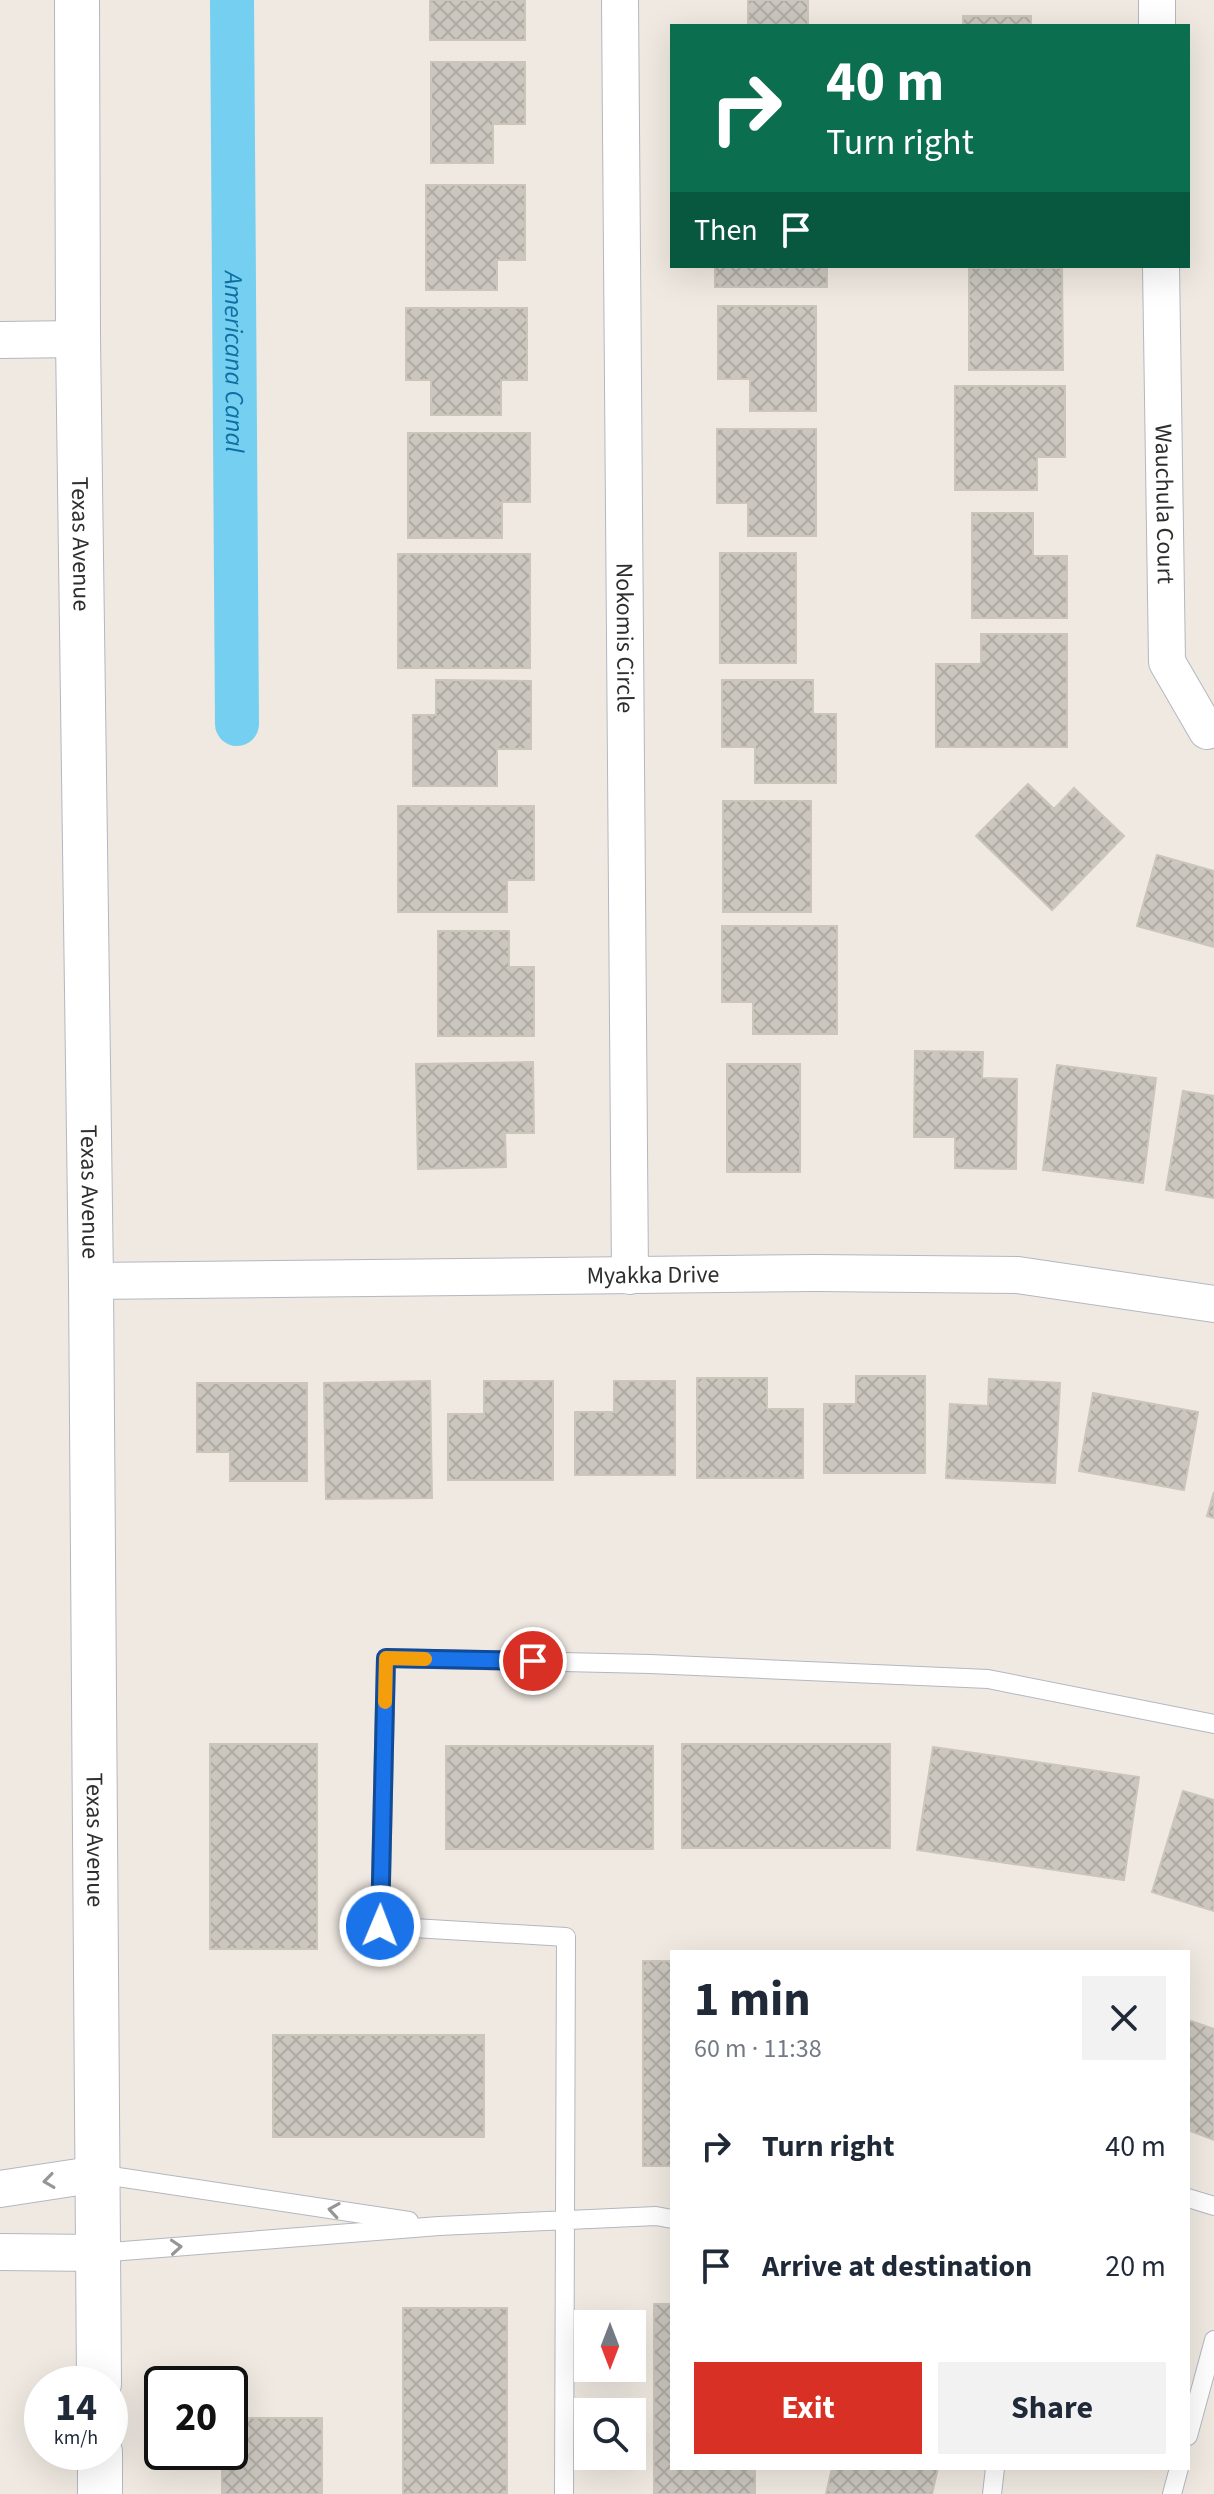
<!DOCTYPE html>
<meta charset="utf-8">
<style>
:root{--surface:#fff;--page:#f2f2f3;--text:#1f2937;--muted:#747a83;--accent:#d93025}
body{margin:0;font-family:"Source Sans 3",sans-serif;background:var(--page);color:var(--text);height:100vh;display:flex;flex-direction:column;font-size:30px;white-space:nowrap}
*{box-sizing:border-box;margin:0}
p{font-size:26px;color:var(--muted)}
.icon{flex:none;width:44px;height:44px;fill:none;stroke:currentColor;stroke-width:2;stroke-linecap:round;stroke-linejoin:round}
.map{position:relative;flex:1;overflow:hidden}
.panel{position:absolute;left:670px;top:1950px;width:520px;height:520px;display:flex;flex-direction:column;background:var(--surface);border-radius:0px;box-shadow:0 8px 32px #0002}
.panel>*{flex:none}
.guide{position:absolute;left:670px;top:24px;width:520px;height:244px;border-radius:0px;box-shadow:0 8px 32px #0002;background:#0b6e4f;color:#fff;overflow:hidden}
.needle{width:52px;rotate:180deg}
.buttons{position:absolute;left:574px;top:2310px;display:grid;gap:16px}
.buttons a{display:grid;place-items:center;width:72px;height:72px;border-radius:0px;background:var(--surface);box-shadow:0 8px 32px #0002;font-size:40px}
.speed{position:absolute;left:24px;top:2366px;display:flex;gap:16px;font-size:40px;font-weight:700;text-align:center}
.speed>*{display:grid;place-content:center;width:104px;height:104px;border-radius:50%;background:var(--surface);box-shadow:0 8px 32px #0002;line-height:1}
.speed small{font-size:20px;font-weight:400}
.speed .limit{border:4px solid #111;border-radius:12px;background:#fff;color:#111}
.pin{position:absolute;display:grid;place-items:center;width:68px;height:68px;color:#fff;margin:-34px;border:4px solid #fff;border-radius:50%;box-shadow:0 2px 8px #0007}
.me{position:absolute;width:88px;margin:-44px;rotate:1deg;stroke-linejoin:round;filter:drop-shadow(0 0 6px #0008)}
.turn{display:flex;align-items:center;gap:28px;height:168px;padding:0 24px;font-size:36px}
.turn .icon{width:104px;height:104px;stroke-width:2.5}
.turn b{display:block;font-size:56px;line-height:68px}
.then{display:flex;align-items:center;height:76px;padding:0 24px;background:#0003;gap:16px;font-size:30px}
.round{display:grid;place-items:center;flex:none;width:84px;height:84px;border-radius:0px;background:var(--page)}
.overview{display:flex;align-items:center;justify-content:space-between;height:136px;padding:0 24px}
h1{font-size:48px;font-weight:700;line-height:60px}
.primary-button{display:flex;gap:16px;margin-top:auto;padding:16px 24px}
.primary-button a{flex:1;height:92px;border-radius:0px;background:var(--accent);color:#fff;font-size:32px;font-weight:700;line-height:92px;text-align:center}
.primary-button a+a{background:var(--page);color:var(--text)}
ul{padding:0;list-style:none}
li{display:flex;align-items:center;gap:24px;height:120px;padding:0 24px}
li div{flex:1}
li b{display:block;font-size:30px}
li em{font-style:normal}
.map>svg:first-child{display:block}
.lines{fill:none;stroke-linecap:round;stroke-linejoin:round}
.canal{stroke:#75cff0;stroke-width:44}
.building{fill:url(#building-cross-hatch);stroke:#cbc5ba;stroke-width:2}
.lane-casing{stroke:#b4b7c1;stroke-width:20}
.street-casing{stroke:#b4b7c1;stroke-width:38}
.secondary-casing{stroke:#b4b7c1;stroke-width:46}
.lane{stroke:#fff;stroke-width:18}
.street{stroke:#fff;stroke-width:36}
.secondary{stroke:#fff;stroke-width:44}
.oneway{stroke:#969696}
.route-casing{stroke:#114b97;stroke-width:20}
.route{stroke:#1a73e8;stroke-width:14}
.slow{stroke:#f59e0b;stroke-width:14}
.labels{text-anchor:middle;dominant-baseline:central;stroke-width:6;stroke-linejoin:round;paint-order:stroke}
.street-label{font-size:24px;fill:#2e2e2e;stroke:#fff}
.water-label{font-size:26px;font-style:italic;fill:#0d6fa3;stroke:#fff}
</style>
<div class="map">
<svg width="1214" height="2494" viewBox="0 0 1214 2494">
<defs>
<pattern id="building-cross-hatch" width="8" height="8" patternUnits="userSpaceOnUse" patternTransform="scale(2)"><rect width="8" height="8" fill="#cbc7bf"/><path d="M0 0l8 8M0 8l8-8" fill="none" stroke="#afaba4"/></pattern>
</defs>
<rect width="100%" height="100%" fill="#efe9e1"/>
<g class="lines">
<path class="canal" id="s1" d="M232 0 237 724"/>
</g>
<path class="building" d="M430 0H525V40H430Z
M748 0H808V26H748Z
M963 16H1031V26H963Z
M431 62H525V124H493V163H431Z
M426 185H525V260H497V290H426Z
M715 266H827V287H715Z
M969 268H1062L1063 370H969Z
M718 306H816V411H750V379H718Z
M406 308H527V380H501V415H431V380H406Z
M955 386H1065V457H1037V490H955Z
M717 429H816V536H748V503H717Z
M408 433H530V502H502V538H408Z
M972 513H1033V556H1067V618H972Z
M720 553H796V663H720Z
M398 554H530V668H398Z
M981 634H1067V747H936V664H981Z
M436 680 531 681V749H497V786H413V715H436Z
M722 680H813V714H836V783H755V747H722Z
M1028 784 1054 809 1074 788 1124 836 1052 910 976 836Z
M723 801H811V912H723Z
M398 806H534V880H507V912H398Z
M1157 855 1214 871V947L1137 926Z
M722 926H837V1034H753V1002H722Z
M438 931H509V967H534V1036H438Z
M915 1051 983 1052 982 1078 1017 1079 1016 1169 955 1168V1137H914Z
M533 1062 534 1133H505L506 1167 418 1169 416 1064Z
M727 1064H800V1172H727Z
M1057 1065 1156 1078 1143 1183 1043 1170Z
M1183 1091 1214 1096V1198L1166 1190Z
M856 1376H925V1473H824V1404H856Z
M697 1378H767V1409H803V1478H697Z
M989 1379 1060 1383 1055 1483 946 1478 950 1404 988 1406Z
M430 1381 432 1498 326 1499 324 1383Z
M484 1381H553V1480H448V1414H484Z
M614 1381H675V1475H575V1412H614Z
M197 1383H307V1481H230V1452H197Z
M1093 1393 1198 1412 1184 1490 1079 1471Z
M1214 1492V1518L1207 1516Z
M210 1744H317V1949H210Z
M682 1744H890V1848H682Z
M446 1746H653V1849H446Z
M933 1747 1139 1777 1124 1880 917 1850Z
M1183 1791 1214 1800V1911L1152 1892Z
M643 1961H672V2166H643Z
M1188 2020 1214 2029V2140L1188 2130Z
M273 2035H484V2137H273Z
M654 2304H672V2468H755V2494H654Z
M403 2308H507V2494H403Z
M230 2418H322V2494H222V2452H230Z
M832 2468H938L932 2494H826Z"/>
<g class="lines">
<defs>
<path id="lane" d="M98 2174 409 2221
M1188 2198 1214 2206
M98 2253 439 2226 656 2216 672 2219
M1188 2436 1214 2340
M564 2494 566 1937 380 1926 386 1658 650 1664 988 1679 1214 1724
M992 2494 995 2468
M1172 2494 1179 2468"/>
<g id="street">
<path id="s2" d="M620 0 630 1276"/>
<path d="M1157 0V26"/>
<path id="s3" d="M1161 266 1167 662 1207 731"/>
<path d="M0 340 78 339"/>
<path id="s4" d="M91 1281 816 1273 1018 1275 1214 1304"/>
<path d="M0 2189 98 2174"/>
<path d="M0 2252 98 2253"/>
</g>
<g id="secondary">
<path id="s5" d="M77 0 78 339 91 1281 99 2384"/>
<path d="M100 2452V2494"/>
</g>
</defs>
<use href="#lane" class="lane-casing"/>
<use href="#street" class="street-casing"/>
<use href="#secondary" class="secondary-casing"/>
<use href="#lane" class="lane"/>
<use href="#street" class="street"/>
<use href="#secondary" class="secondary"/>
</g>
<defs><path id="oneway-chevron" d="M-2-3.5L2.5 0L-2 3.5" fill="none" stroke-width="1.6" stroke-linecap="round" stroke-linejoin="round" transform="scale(2)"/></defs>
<g class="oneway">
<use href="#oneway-chevron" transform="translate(49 2181) rotate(172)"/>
<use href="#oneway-chevron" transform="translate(334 2210) rotate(-171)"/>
<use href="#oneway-chevron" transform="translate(176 2247) rotate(-4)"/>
</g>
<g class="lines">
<defs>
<path id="route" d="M380 1926 386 1658 533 1661"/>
</defs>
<use href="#route" class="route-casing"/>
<use href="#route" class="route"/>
<path class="slow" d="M385 1702 386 1658 425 1659"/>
</g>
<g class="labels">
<g class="street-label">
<text stroke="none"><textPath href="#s3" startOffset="238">Wauchula Court</textPath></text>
<text stroke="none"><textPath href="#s5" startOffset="544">Texas Avenue</textPath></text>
<text stroke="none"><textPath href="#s2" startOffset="638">Nokomis Circle</textPath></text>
<text stroke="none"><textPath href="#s5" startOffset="1192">Texas Avenue</textPath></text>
<text stroke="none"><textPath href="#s4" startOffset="562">Myakka Drive</textPath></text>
<text stroke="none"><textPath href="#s5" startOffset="1840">Texas Avenue</textPath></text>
</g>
<g class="water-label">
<text stroke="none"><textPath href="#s1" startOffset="362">Americana Canal</textPath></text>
</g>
</g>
</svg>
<div class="buttons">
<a><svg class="needle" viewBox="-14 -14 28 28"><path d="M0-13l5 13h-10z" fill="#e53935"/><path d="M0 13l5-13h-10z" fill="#747a83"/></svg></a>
<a><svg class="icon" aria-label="search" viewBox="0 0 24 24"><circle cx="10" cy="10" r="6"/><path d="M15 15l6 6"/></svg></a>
</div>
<div class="speed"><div>14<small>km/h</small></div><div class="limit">20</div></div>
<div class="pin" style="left:533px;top:1661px;background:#d93025"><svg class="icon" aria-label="arrive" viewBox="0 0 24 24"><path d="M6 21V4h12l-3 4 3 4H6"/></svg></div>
<svg class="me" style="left:380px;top:1926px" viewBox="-20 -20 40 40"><circle r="17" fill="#1a73e8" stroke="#fff" stroke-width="3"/><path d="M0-11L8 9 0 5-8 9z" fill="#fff"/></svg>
<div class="guide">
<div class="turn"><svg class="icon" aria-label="right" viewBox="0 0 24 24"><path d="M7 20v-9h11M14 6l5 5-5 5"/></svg><div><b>40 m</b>Turn right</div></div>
<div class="then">Then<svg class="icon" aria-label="arrive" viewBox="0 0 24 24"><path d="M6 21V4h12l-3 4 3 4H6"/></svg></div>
</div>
<section class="panel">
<div class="overview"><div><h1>1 min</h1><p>60 m · 11:38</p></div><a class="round"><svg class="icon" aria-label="close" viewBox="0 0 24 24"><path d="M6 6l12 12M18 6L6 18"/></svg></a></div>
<ul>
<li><svg class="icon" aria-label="right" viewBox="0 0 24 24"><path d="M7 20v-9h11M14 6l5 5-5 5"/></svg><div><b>Turn right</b></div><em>40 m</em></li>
<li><svg class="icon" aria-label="arrive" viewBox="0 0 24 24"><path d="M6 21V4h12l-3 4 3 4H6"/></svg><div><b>Arrive at destination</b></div><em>20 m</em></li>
</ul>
<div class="primary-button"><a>Exit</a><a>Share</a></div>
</section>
</div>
